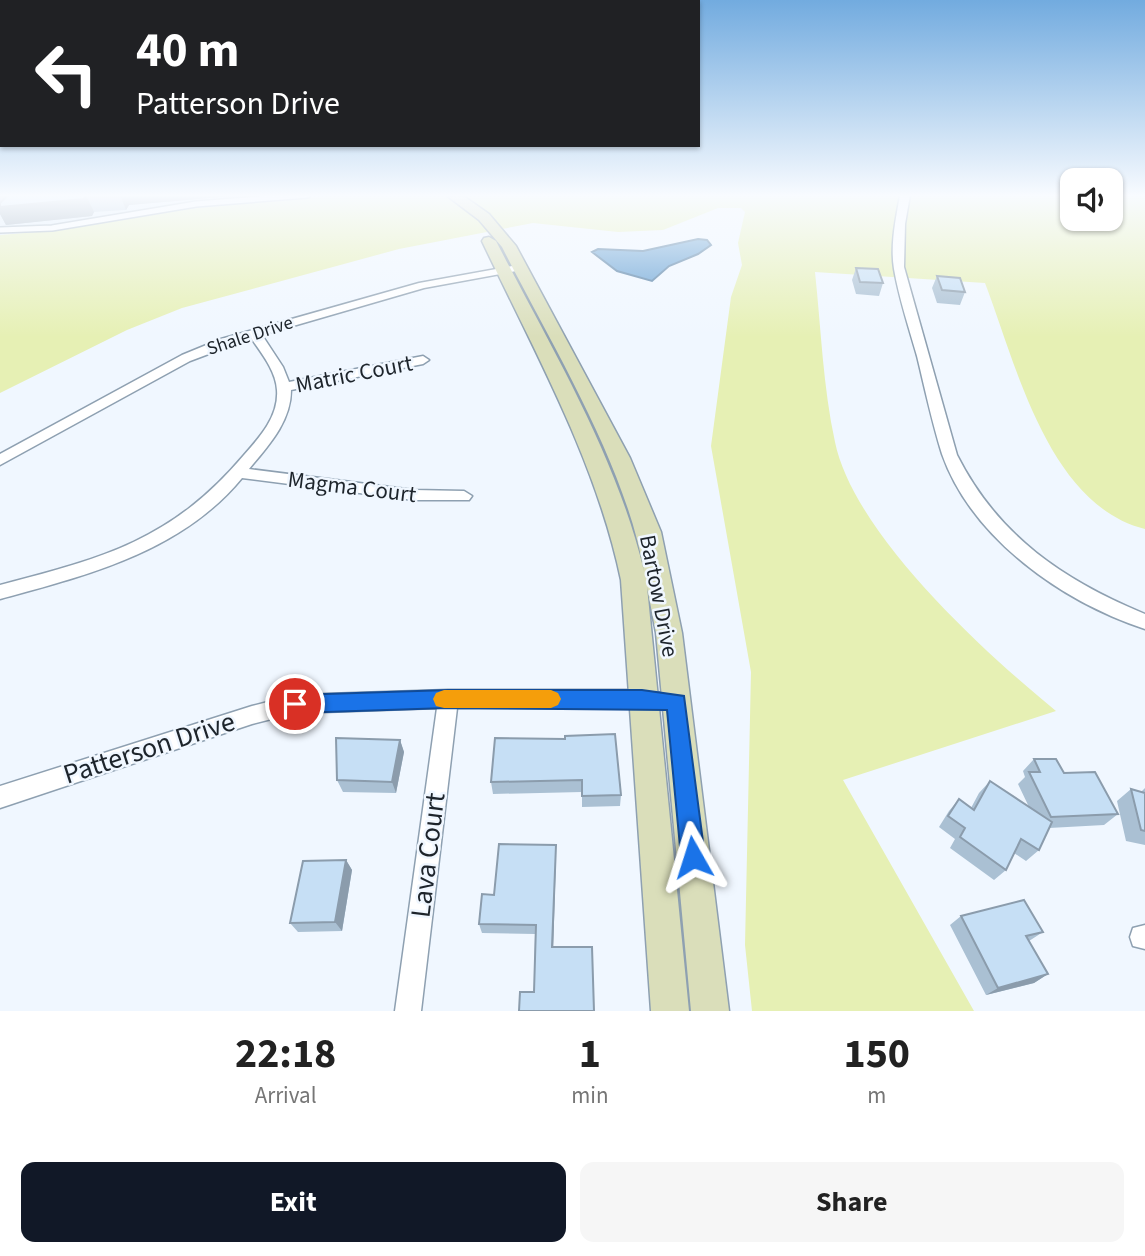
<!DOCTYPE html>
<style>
:root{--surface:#fff;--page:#f6f6f6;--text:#222;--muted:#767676;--accent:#111827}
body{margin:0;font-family:"Source Sans 3",sans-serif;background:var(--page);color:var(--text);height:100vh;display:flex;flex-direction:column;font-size:26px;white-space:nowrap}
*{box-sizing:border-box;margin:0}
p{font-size:23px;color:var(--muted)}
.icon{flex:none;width:38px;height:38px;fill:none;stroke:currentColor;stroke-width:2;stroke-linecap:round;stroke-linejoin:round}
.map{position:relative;height:1011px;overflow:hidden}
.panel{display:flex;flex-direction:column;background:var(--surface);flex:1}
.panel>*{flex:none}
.hud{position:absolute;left:0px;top:0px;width:700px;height:147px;box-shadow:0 2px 5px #0004;background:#202124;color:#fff;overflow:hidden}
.buttons{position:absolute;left:1060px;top:168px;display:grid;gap:14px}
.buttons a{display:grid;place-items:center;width:63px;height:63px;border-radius:14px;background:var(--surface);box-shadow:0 2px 5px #0004;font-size:35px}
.pin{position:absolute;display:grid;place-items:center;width:60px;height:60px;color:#fff;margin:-30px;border:4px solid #fff;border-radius:50%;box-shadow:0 2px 7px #0007}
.me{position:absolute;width:77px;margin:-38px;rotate:354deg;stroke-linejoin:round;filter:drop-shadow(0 0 5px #0008)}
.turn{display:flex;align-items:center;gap:24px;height:147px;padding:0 21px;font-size:32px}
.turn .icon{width:91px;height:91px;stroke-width:2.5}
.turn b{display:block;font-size:49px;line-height:60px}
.eta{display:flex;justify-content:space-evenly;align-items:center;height:119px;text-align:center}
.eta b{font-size:42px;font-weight:700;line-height:49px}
.button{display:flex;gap:14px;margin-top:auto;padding:14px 21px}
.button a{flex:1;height:80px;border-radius:14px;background:var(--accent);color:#fff;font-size:28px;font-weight:700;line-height:80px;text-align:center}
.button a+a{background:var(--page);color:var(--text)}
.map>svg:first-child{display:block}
.built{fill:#ddecfa}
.green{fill:#e6f0b4}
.water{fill:#629ed2;stroke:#4d79a0;stroke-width:2}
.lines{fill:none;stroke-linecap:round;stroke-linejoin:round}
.lane-casing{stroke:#8ea0b1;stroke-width:8}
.street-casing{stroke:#8ea0b1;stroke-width:3}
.secondary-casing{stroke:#8ea0b1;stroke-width:3}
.lane{stroke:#fff;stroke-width:5}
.street{fill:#fff;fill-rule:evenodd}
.secondary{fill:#dadeba;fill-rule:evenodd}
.wall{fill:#aac0d3}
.shaded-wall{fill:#8b9cac}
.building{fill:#c6dff5;stroke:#8b9cac;stroke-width:2}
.route{fill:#1a73e8;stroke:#114b97;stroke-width:2}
.slow{fill:#f59e0b}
.labels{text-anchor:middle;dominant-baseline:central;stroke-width:5;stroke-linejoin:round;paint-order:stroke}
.far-street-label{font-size:19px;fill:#1d242b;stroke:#f0f7ff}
.street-label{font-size:23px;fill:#1d242b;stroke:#f0f7ff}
.near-street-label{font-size:28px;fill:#1d242b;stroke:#f0f7ff}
</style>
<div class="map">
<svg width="1145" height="1011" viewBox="0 0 1145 1011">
<rect width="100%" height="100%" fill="#f0f7ff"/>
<path class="built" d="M0 195H334L188 209 61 230 0 235Z"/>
<path class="green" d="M335 195H1073V219H1111V195H1145V529C1048 505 1016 364 985 283L815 272C821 328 823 387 835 442 854 534 985 653 1056 711L843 780 974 1011H752L745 945 751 672 711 446 731 297 742 265 738 243 745 212 741 208H718L663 230 618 232 533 223 399 249 182 308 127 330 0 393V235L61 230 188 209Z"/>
<path class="water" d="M698 239 707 240 711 245 698 254 669 266 652 281 617 271 592 252 598 249 643 251Z"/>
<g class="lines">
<defs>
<path id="lane" d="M0 230 52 228 196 204 307 195"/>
<path id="street" d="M900 195H910L905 224 904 267 957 455C998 536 1063 580 1145 614V629C1063 602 972 539 942 454 932 422 925 389 917 356 909 328 899 298 894 269 890 245 896 218 900 195Z
M518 265 523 268 522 270 424 288 262 335 283 367 289 382 423 356 429 360 423 364 291 390C291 422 268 446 249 469L414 490 464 491 472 496 469 500H414L242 478C181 552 88 575 0 599V585C104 558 172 540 244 455 260 437 279 416 277 390 276 371 262 354 251 338L190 361 0 465V454L182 355 221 339 419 283Z
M448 690H642L684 696 687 702 684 708 677 711 642 708H457L421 1011H395L437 708 295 713 252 724 0 808V786L252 706 295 695Z
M1145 925V949L1133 946 1130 937 1133 928Z"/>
<path id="secondary" d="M446 195H462L489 214 516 246 630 458 661 532 682 633 729 1011H691L656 633 647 587 689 1011H651L621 580C596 460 534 351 482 241L484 238 489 237 496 241C551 348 616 454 644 571 625 463 552 346 502 247L479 220Z"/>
</defs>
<use href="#lane" class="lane-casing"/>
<use href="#street" class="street-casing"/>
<use href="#secondary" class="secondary-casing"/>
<use href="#lane" class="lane"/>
<use href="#street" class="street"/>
<use href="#secondary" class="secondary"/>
</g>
<path class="wall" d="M0 195H244L129 205 126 210 94 212 92 216 6 225 0 214Z
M856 268 883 283 879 296 856 294 852 280Z
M937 276 965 292 960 305 937 303 932 288Z
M495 738 621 795 620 806 582 807V792L493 794 491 782Z
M400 740 404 752 396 793 343 792 337 780Z
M1034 759 1064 773 1118 814 1104 825 1049 828 1039 850 1026 861 1014 853 1006 870 994 880 950 848 955 839 939 827 949 811 959 799 971 808 979 793 990 781 1029 807 1018 784 1025 777 1023 771Z
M1145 788V845L1126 841 1117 801 1131 789 1141 792Z
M556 845V856L534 992 535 934 482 933 479 924 494 895Z
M346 860 352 870 342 931 298 932 290 923Z
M961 916 1043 932 1029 941 1048 974 1034 983 986 995 950 925Z"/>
<path class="shaded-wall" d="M86 195 94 212 92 216 6 225 0 214V207Z
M120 195H244L129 205 126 210Z
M400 740 404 752 396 793 392 782Z
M556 845V856L553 956 552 947Z
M346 860 352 870 342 931 335 922Z
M1048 974 1034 983 986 995 998 988Z"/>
<path class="building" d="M0 195H86L84 199 0 207V203L7 196H0Z
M856 268 878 269 883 283 860 282Z
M937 276 960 278 965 292 942 290Z
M615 734 621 795 582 796V780L491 782 495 738 565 739V736Z
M336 738 400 740 392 782 337 780Z
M1034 759H1056L1064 773 1095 772 1118 814 1051 817 1029 772H1040Z
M990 781 1052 822 1039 850 1021 839 1006 870 960 837 965 828 948 816 959 799 974 810Z
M1131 789 1145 793V831L1141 830Z
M499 844 556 845 552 947H592L594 1011H519L520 992H534L536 925 479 924 482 894 494 895Z
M346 860 335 922 290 923 303 861Z
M1024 900 1043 932 1026 936 1048 974 998 988 961 916Z"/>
<linearGradient id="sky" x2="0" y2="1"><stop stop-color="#72abdf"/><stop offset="0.58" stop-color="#f8fbff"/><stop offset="1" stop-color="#f8fbff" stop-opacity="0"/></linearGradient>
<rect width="1145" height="337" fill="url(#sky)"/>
<path class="route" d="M448 690H642L684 696 705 857 701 865 693 868 685 865 681 857 667 710 448 708 295 713 288 710 285 704 288 697 295 695Z"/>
<path class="slow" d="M444 690H551L558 693 561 699 558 705 551 708H444L436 706 433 699 436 693Z"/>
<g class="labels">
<g class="far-street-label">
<text transform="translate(250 336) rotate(-18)">Shale Drive</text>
</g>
<g class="street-label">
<text transform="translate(354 374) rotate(-11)">Matric Court</text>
<text transform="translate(352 487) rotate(7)">Magma Court</text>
<text transform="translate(659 596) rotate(79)">Bartow Drive</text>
</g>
<g class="near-street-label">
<text transform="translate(149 748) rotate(-18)">Patterson Drive</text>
<text transform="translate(428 855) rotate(-83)">Lava Court</text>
</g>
</g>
</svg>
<div class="buttons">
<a><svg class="icon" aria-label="sound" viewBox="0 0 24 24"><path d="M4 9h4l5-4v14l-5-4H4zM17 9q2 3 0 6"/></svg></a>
</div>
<div class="pin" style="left:295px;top:704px;background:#d93025"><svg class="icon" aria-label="arrive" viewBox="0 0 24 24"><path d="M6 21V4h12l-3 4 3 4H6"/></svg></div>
<svg class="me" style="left:693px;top:857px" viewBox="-20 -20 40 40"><path d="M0-17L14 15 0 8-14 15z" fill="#1a73e8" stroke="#fff" stroke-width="4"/></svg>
<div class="hud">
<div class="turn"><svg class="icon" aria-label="left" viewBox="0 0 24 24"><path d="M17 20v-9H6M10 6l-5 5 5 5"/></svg><div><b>40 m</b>Patterson Drive</div></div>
</div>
</div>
<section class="panel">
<div class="eta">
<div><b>22:18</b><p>Arrival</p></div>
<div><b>1</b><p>min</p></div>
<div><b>150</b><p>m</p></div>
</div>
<div class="button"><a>Exit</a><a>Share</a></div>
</section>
